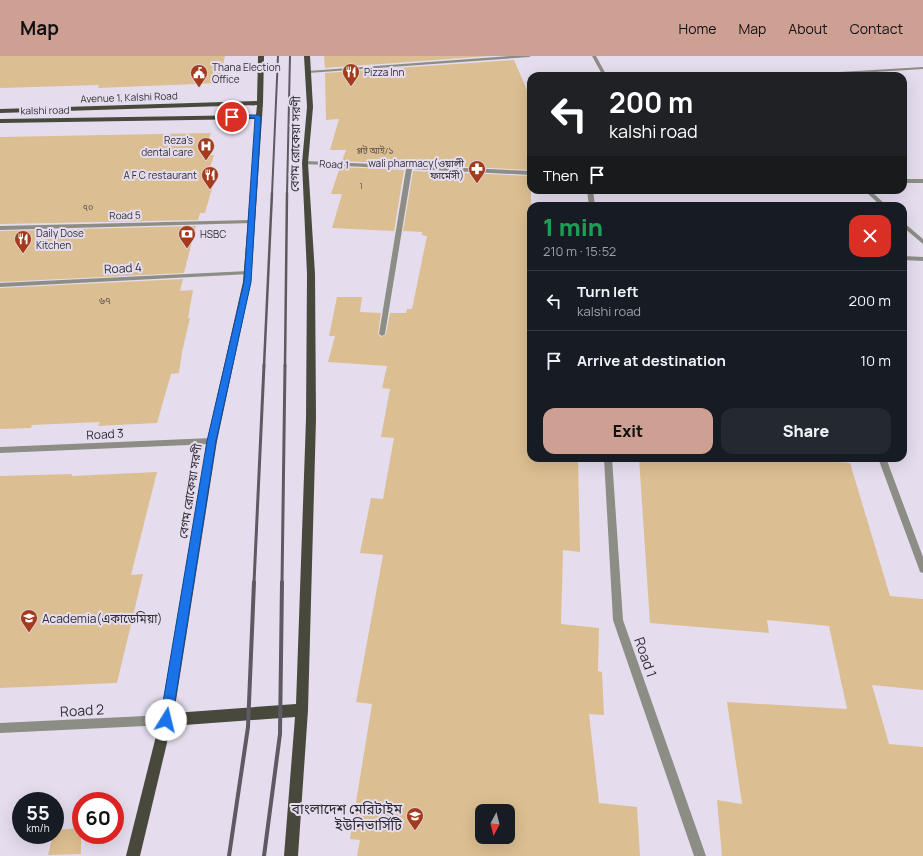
<!DOCTYPE html>
<meta charset="utf-8">
<style>
:root{--surface:#171b24;--page:#242831;--text:#f1f3f6;--muted:#9ea1a6;--line:#363941;--accent:#cea094}
body{margin:0;font-family:Manrope,"Noto Sans Bengali",sans-serif;background:var(--page);color:var(--text);height:100vh;display:flex;flex-direction:column;font-size:15px;white-space:nowrap}
*{box-sizing:border-box;margin:0}
p{font-size:13px;color:var(--muted)}
.icon{flex:none;width:22px;height:22px;fill:none;stroke:currentColor;stroke-width:2;stroke-linecap:round;stroke-linejoin:round}
.map{position:relative;flex:1;overflow:hidden}
.details{position:absolute;left:527px;top:146px;width:380px;height:260px;display:flex;flex-direction:column;background:var(--surface);border-radius:12px;box-shadow:0 4px 16px #0002}
.details>*{flex:none}
.top-card{position:absolute;left:527px;top:16px;width:380px;height:122px;border-radius:12px;box-shadow:0 4px 16px #0002;background:#202124;color:#fff;overflow:hidden}
.needle{width:26px;rotate:187deg}
.tools{position:absolute;left:475px;top:748px;display:grid;gap:8px}
.tools a{display:grid;place-items:center;width:40px;height:40px;border-radius:8px;background:var(--surface);box-shadow:0 4px 16px #0002;font-size:20px}
.speed{position:absolute;left:12px;top:736px;display:flex;gap:8px;font-size:20px;font-weight:700;text-align:center}
.speed>*{display:grid;place-content:center;width:52px;height:52px;border-radius:50%;background:var(--surface);box-shadow:0 4px 16px #0002;line-height:1}
.speed small{font-size:10px;font-weight:400}
.speed .limit{border:6px solid #d22;background:#fff;color:#111}
.pin{position:absolute;display:grid;place-items:center;width:34px;height:34px;color:#fff;margin:-17px;border:2px solid #fff;border-radius:50%;box-shadow:0 1px 4px #0007}
.me{position:absolute;width:44px;margin:-22px;rotate:9deg;stroke-linejoin:round;filter:drop-shadow(0 0 3px #0008)}
.turn{display:flex;align-items:center;gap:14px;height:84px;padding:0 16px;font-size:18px}
.turn .icon{width:52px;height:52px;stroke-width:2.5}
.turn b{display:block;font-size:28px;line-height:34px}
.then{display:flex;align-items:center;height:38px;padding:0 16px;background:#0003;gap:8px;font-size:15px}
.round{display:grid;place-items:center;flex:none;width:42px;height:42px;border-radius:12px;background:var(--page)}
.overview{display:flex;align-items:center;justify-content:space-between;height:68px;padding:0 16px}
h1{font-size:24px;font-weight:800;line-height:30px;color:#1e9e55}
.primary-button{display:flex;gap:8px;margin-top:auto;padding:8px 16px}
.primary-button a{flex:1;height:46px;border-radius:12px;background:var(--accent);color:#111;font-size:16px;font-weight:800;line-height:46px;text-align:center}
.primary-button a+a{background:var(--page);color:var(--text)}
ul{padding:0;list-style:none}
li{display:flex;align-items:center;gap:12px;height:60px;padding:0 16px;border-top:1px solid var(--line)}
li div{flex:1}
li b{display:block;font-size:15px}
li em{font-style:normal}
header{display:flex;align-items:center;gap:24px;box-sizing:border-box;height:56px;padding:0 20px;background:var(--accent);color:#111}
header strong{font-size:19px}
nav{display:flex;gap:22px;margin-inline-start:auto;font-size:14px}
.map>svg:first-child{display:block}
.building{fill:#dbbe91;fill-rule:evenodd}
.lines{fill:none;stroke-linecap:round;stroke-linejoin:round}
.street{fill:#8c8d85;fill-rule:evenodd}
.primary{fill:#48493c;fill-rule:evenodd}
.rail-far3{stroke:#5e5963;stroke-width:2}
.rail-far2{stroke:#5e5963;stroke-width:2.5}
.rail-far1{stroke:#5e5963;stroke-width:3}
.rail{stroke:#5e5963;stroke-width:4}
.route{fill:#1a73e8;stroke:#114b97}
.labels{text-anchor:middle;dominant-baseline:central;stroke-width:4;stroke-linejoin:round;paint-order:stroke}
.far-number-label{font-size:9px;fill:#5b514b}
.far-poi-label{font-size:10px;fill:#302d34;stroke:#e5ddee;text-anchor:start}
.far-street-label{font-size:10px;fill:#302d34;stroke:#e5ddee}
.number-label{font-size:10px;fill:#5b514b}
.street-label{font-size:12px;fill:#302d34;stroke:#e5ddee}
.poi-label{font-size:12px;fill:#302d34;stroke:#e5ddee;text-anchor:start}
.near-street-label{font-size:14px;fill:#302d34;stroke:#e5ddee}
.near-poi-label{font-size:14px;fill:#302d34;stroke:#e5ddee;text-anchor:end}
</style>
<header>
<strong>Map</strong>
<nav><a>Home</a><a>Map</a><a>About</a><a>Contact</a></nav>
</header>
<div class="map">
<svg width="923" height="800" viewBox="0 0 923 800">
<rect width="100%" height="100%" fill="#e5ddee"/>
<path class="building" d="M0 0H225L219 27 98 32 99 29 0 32Z
M324 0H490L325 12Z
M514 4 531 43V114L342 105 346 94H330L339 63 326 64 325 17Z
M211 77 203 99H214L209 115H217L205 157H200L198 164 0 168V81Z
M340 111 404 114 394 175 332 172 342 138H331Z
M413 115 531 120V402H578L580 496 563 494 561 568 599 572 598 615 602 616 604 659 589 658 599 747 637 751 640 800H357L360 784 350 783 372 648 356 646 383 499 360 497 371 442 383 443 394 382 381 381 390 333 382 332 387 310 328 306 335 280H329L337 241H362L360 256 381 257 378 278 381 281 386 278 390 257H406L407 253H412L427 180 422 179V176L403 175ZM482 755H508V781H482Z
M196 170 184 217 0 226V175Z
M183 223 180 235 193 234 188 262H190L182 296 179 317 171 318 157 367 98 370 100 366 32 369 31 372 0 373V232Z
M639 402H781L850 407 890 540 923 543V634L872 629 889 688 923 691V800H722L717 744 742 748 727 646 847 653 829 570 767 564 769 577 650 567Z
M157 416 131 519 143 518 117 627 0 632V420L72 418V420Z
M81 772V798L48 799 53 779H55V774Z"/>
<g class="lines">
<path class="street" d="M510 0H531L529 1 308 17 306 16 308 15Z
M592 0H596L607 20H603Z
M923 11V13L813 20H787L789 19Z
M305 105 531 115V119L412 113 385 278 382 280 379 278 406 113 303 108V106Z
M903 123H923V127H903Z
M587 134H593L595 150H589Z
M864 134H870L887 150H881Z
M251 164 254 166 253 167 0 174V170Z
M903 166 923 183V188L903 171Z
M903 200 923 201V205L903 204Z
M248 215 251 217 250 218 0 231V227Z
M212 382 216 385 212 388 0 397V391Z
M604 402H612L623 564 706 800H694L613 564Z
M878 402H886L923 501V517L920 516 919 513Z
M166 659 170 660 171 664 170 668 166 669 0 677V667Z"/>
<path class="primary" d="M258 0H264L263 47 251 226 217 385 174 657 296 648 306 363 307 218 302 107 307 51 304 0H310L313 51 308 107 315 218 316 363 308 654 298 800H284L295 661 171 670 140 800H126L160 664 207 385 243 226 256 63 0 67V63L256 59 257 49 0 57V53L257 45Z"/>
<path class="rail-far3" d="M272 138 278 0
M287 138 290 0"/>
<path class="rail-far2" d="M264 310 272 137
M285 310 287 137"/>
<path class="rail-far1" d="M254 527 264 309
M282 527 285 309"/>
<path class="rail" d="M229 800 248 671 254 526
M264 800 280 678 282 526"/>
</g>
<path class="route" d="M230 59H258L261 61 251 226 216 385 172 664 170 668 166 670 162 668 160 664 207 385 244 226 255 62H232Z"/>
<defs>
<symbol id="restaurant-pin" viewBox="-11 -11 22 30"><path d="M0 17L-7.5 6A9.5 9.5 0 1 1 7.5 6Z" fill="#a33b1c" stroke="#e5ddee"/><path d="M-5-6h1v4h1v-4h1v4h1v-4h1v5L-1.5 .5V6h-2V.5L-5-1ZM5-6V6H3V1.5H1.5Q1.5-4 5-6Z" fill="#fff"/></symbol>
<symbol id="civic-pin" viewBox="-11 -11 22 30"><path d="M0 17L-7.5 6A9.5 9.5 0 1 1 7.5 6Z" fill="#a33b1c" stroke="#e5ddee"/><path d="M-.6-6.5H3V-4.5H.6V-3L4-1V1h2V6H-6V1h2V-1L-.6-3ZM-1.2 2.5V6h2.4V2.5Z" fill="#fff"/></symbol>
<symbol id="hospital-pin" viewBox="-11 -11 22 30"><path d="M0 17L-7.5 6A9.5 9.5 0 1 1 7.5 6Z" fill="#a33b1c" stroke="#e5ddee"/><path d="M-5-5h3v3.5h4V-5h3V5h-3V1.5h-4V5h-3Z" fill="#fff"/></symbol>
<symbol id="pharmacy-pin" viewBox="-11 -11 22 30"><path d="M0 17L-7.5 6A9.5 9.5 0 1 1 7.5 6Z" fill="#a33b1c" stroke="#e5ddee"/><path d="M-2-6h4v4h4v4h-4v4h-4v-4h-4v-4h4Z" fill="#fff"/></symbol>
<symbol id="bank-pin" viewBox="-11 -11 22 30"><path d="M0 17L-7.5 6A9.5 9.5 0 1 1 7.5 6Z" fill="#a33b1c" stroke="#e5ddee"/><path d="M-6-4H6V4H-6ZM0-2.3a2.3 2.3 0 1 0 0 4.6a2.3 2.3 0 1 0 0-4.6Z" fill="#fff"/></symbol>
<symbol id="school-pin" viewBox="-11 -11 22 30"><path d="M0 17L-7.5 6A9.5 9.5 0 1 1 7.5 6Z" fill="#a33b1c" stroke="#e5ddee"/><path d="M0-5L7-2L0 1L-7-2ZM-4 1L0 2.5L4 1V4Q0 6-4 4Z" fill="#fff"/></symbol>
<symbol id="university-pin" viewBox="-11 -11 22 30"><path d="M0 17L-7.5 6A9.5 9.5 0 1 1 7.5 6Z" fill="#a33b1c" stroke="#e5ddee"/><path d="M0-5L7-2L0 1L-7-2ZM-4 1L0 2.5L4 1V4Q0 6-4 4Z" fill="#fff"/></symbol>
</defs>
<g fill-rule="evenodd">
<use href="#restaurant-pin" x="341" y="6" width="20" height="27"/>
<use href="#civic-pin" x="189" y="7" width="20" height="27"/>
<use href="#hospital-pin" x="196" y="80" width="20" height="27"/>
<use href="#pharmacy-pin" x="467" y="103" width="20" height="27"/>
<use href="#restaurant-pin" x="200" y="109" width="20" height="27"/>
<use href="#bank-pin" x="177" y="168" width="20" height="27"/>
<use href="#restaurant-pin" x="13" y="173" width="20" height="27"/>
<use href="#school-pin" x="19" y="552" width="20" height="27"/>
<use href="#university-pin" x="405" y="750" width="20" height="27"/>
</g>
<g class="labels">
<g class="far-number-label">
<text x="375" y="94">প্লট আই/১</text>
<text x="361" y="129">1</text>
<text x="88" y="151">৭০</text>
</g>
<g class="far-poi-label">
<text x="212" y="11">Thana Election<tspan x="212" dy="12">Office</tspan></text>
<text x="364" y="16">Pizza Inn</text>
<text x="193" y="84" text-anchor="end">Reza's<tspan x="193" dy="12">dental care</tspan></text>
<text x="464" y="107" text-anchor="end">wali pharmacy(ওয়ালী<tspan x="464" dy="12">ফার্মেসী)</tspan></text>
<text x="197" y="119" text-anchor="end">A F C restaurant</text>
<text x="36" y="177">Daily Dose<tspan x="36" dy="12">Kitchen</tspan></text>
<text x="200" y="178">HSBC</text>
</g>
<g class="far-street-label">
<text transform="translate(129 41) rotate(-2)">Avenue 1, Kalshi Road</text>
<text transform="translate(45 54) rotate(-1)">kalshi road</text>
<text transform="translate(334 108) rotate(3)">Road 1</text>
<text transform="translate(125 159) rotate(-1)">Road 5</text>
</g>
<g class="number-label">
<text x="105" y="244">৬৭</text>
</g>
<g class="street-label">
<text transform="translate(295 88) rotate(-89)">বেগম রোকেয়া সরণী</text>
<text transform="translate(123 212) rotate(-3)">Road 4</text>
<text transform="translate(105 378) rotate(-3)">Road 3</text>
<text transform="translate(190 435) rotate(-81)">বেগম রোকেয়া সরণী</text>
</g>
<g class="poi-label">
<text x="42" y="562">Academia(একাডেমিয়া)</text>
</g>
<g class="near-street-label">
<text transform="translate(646 601) rotate(71)">Road 1</text>
<text transform="translate(82 654) rotate(-3)">Road 2</text>
</g>
<g class="near-poi-label">
<text x="402" y="752">বাংলাদেশ মেরিটাইম<tspan x="402" dy="16">ইউনিভার্সিটি</tspan></text>
</g>
</g>
</svg>
<div class="tools">
<a><svg class="needle" viewBox="-14 -14 28 28"><path d="M0-13l5 13h-10z" fill="#e53935"/><path d="M0 13l5-13h-10z" fill="#9ea1a6"/></svg></a>
</div>
<div class="speed"><div>55<small>km/h</small></div><div class="limit">60</div></div>
<div class="pin" style="left:232px;top:61px;background:#d93025"><svg class="icon" aria-label="arrive" viewBox="0 0 24 24"><path d="M6 21V4h12l-3 4 3 4H6"/></svg></div>
<svg class="me" style="left:166px;top:664px" viewBox="-20 -20 40 40"><circle r="19" fill="#fff"/><path d="M0-13L10 11 0 6-10 11z" fill="#1a73e8"/></svg>
<div class="top-card">
<div class="turn"><svg class="icon" aria-label="left" viewBox="0 0 24 24"><path d="M17 20v-9H6M10 6l-5 5 5 5"/></svg><div><b>200 m</b>kalshi road</div></div>
<div class="then">Then<svg class="icon" aria-label="arrive" viewBox="0 0 24 24"><path d="M6 21V4h12l-3 4 3 4H6"/></svg></div>
</div>
<section class="details">
<div class="overview"><div><h1>1 min</h1><p>210 m · 15:52</p></div><a class="round" style="background:#d93025;color:#fff"><svg class="icon" aria-label="close" viewBox="0 0 24 24"><path d="M6 6l12 12M18 6L6 18"/></svg></a></div>
<ul>
<li><svg class="icon" aria-label="left" viewBox="0 0 24 24"><path d="M17 20v-9H6M10 6l-5 5 5 5"/></svg><div><b>Turn left</b><p>kalshi road</p></div><em>200 m</em></li>
<li><svg class="icon" aria-label="arrive" viewBox="0 0 24 24"><path d="M6 21V4h12l-3 4 3 4H6"/></svg><div><b>Arrive at destination</b></div><em>10 m</em></li>
</ul>
<div class="primary-button"><a>Exit</a><a>Share</a></div>
</section>
</div>
